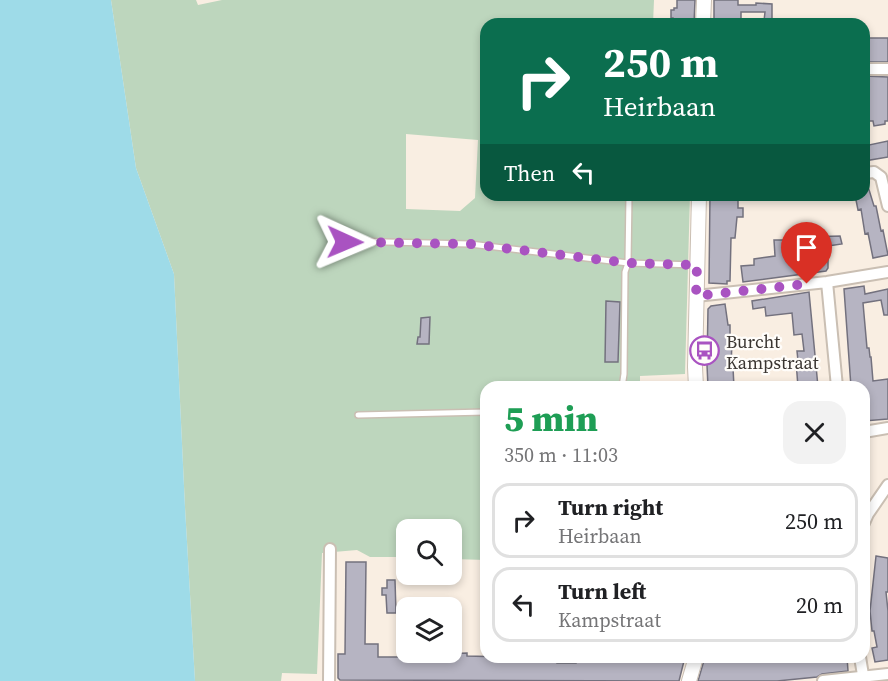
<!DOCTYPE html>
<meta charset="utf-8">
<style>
:root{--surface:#fff;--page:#f2f2f2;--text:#202124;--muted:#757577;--line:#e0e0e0}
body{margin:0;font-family:"Source Serif 4",serif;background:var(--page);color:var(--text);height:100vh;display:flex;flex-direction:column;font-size:22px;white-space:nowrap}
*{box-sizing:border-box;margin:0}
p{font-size:20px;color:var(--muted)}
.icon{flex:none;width:33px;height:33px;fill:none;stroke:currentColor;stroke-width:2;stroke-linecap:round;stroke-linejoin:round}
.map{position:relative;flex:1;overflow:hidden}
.panel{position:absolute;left:480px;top:381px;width:390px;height:282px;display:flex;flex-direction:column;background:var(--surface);border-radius:18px;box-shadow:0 3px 9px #0003}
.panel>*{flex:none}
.hud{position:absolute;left:480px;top:18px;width:390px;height:183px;border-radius:18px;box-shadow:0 3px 9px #0003;background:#0b6e4f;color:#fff;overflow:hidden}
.tools{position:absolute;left:396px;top:519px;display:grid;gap:12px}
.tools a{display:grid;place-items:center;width:66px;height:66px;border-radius:12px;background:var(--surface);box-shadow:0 3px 9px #0003;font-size:30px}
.pin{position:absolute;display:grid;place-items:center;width:51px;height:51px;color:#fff;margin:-62px -26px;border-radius:50% 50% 50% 0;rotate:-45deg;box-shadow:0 0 6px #0007}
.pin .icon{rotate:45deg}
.me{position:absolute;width:66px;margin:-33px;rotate:91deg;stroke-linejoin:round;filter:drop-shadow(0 0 4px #0008)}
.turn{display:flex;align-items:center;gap:21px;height:126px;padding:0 24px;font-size:27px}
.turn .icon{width:78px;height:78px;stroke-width:2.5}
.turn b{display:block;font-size:42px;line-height:51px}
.then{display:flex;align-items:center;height:57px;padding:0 24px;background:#0003;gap:12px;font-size:22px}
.round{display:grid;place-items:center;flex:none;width:63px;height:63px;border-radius:18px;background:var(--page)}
.head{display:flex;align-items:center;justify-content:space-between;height:102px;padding:0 24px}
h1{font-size:36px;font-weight:800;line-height:45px;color:#1e9e55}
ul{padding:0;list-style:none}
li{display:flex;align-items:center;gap:18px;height:75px;margin:0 12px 9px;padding:0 12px;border:3px solid var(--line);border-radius:18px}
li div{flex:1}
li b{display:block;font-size:22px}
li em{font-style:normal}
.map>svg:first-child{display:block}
.green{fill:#bdd6bd;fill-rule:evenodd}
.water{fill:#9edbe8}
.building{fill:#b6b4c2;stroke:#73717e;stroke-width:1.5}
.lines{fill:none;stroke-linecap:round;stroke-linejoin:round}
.service-casing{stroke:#cabfb3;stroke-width:8}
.minor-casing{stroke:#cabfb3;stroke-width:14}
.tertiary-casing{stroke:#cabfb3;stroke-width:16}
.service{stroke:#fff;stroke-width:5}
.minor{stroke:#fff;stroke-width:10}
.tertiary{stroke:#fff;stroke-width:14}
.route{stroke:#a953c1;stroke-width:10;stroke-dasharray:0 18}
.labels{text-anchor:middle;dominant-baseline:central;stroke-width:4.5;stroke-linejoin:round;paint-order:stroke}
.poi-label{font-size:18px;fill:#3a3531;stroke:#fffdfa;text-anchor:start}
</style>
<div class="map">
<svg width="888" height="681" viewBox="0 0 888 681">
<rect width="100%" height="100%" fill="#f9eee2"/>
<path class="green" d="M111 0H196L198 5 222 0H654L653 24H486V195H690L685 374 640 376V387H486V560L452 559V530H406V557H370L357 550 322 553 317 674 282 673 281 681H195L185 507 174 274 136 168ZM406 134 478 140 475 198 460 211 406 209Z"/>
<path class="water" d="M0 0H111L136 168 174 274 185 507 195 681H0Z"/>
<path class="building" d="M677 0H695L694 24H673V18H671V10H674V8H677Z
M714 0H738V5H756V3L772 4V21H764L765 12H741V24H714Z
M864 38H888V62H864Z
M864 76 888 77V121H885V124L874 126 873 121H868V112H864Z
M888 141V157L864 161V146Z
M864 180H866L874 206H876L881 231 883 230 888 255 873 258 868 233 865 234 861 209 858 210 855 195H864Z
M710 195H738V208H743V217H737L735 238H731L730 281H727V284L709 283Z
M840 236 842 244 828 246V268L826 271 743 282 741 266 754 265V259L775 256 774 240H805V237Z
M864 286 865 294 888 289V315H884L881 300 863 303 867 348H869L870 357H871L873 381 888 379V419L864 421V387H851L844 289Z
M809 292 818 387H798L796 361H798L797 351H804L802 334 794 335 792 313 766 316 765 307 753 309 752 301Z
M606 301 620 302 618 362H605Z
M725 304 728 325H730V340H732L731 368H733L734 387H708L707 365 708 309 711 306Z
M430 317 429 344H417L418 337H420L421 318Z
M876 556 888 558V592H886L888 611V660L875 662 872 648 877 647 874 631H872L870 611Z
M346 562H366L365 644H378V657H410V652H443V654L467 653V656L506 657V661H528V657H536V659L557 658V663H576V657H586L587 661 608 662 631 660V657H685L679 681 340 680 338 678V654H345Z
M387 580H395L396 613H387L386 595H382V588H387Z
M705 657H731V660L754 662 755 660 781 657H847L848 671 822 674 817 677 777 681H698Z"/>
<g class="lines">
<defs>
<path id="service" d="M345 241 470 244 628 263 696 265
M622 387 624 374 625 272 628 263 629 195
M358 415 486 412"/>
<path id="minor" d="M864 69H888
M864 173 874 172 881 177 888 206
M827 282 837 387
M696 296 827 282 888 272
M864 432 888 428
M864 523 868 514 888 485
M860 657 864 681
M329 681 330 549
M823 681 888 674"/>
<path id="tertiary" d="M703 24 704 0
M696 387 695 367 699 195
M689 681 696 657"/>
</defs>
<use href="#service" class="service-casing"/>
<use href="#minor" class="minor-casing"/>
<use href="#tertiary" class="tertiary-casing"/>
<use href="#service" class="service"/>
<use href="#minor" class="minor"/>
<use href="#tertiary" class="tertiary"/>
</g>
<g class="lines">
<path class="route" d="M345 242 470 244 628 263 697 265 696 296 807 284"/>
</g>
<defs>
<symbol id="bus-ring" viewBox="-11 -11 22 22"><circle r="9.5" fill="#fffdfa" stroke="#a953c1" stroke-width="1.5"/><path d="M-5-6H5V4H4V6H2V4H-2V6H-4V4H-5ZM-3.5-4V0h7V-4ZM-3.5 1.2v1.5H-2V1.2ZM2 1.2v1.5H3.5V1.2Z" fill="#a953c1"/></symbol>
</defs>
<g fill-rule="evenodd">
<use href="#bus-ring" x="688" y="334" width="33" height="33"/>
</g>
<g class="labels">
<g class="poi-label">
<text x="726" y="341">Burcht<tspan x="726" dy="21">Kampstraat</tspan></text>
</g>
</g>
</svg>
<div class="tools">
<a><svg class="icon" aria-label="search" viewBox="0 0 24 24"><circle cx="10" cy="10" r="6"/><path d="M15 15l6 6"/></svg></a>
<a><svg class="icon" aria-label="layers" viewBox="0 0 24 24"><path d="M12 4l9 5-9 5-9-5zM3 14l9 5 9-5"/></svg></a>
</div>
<div class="pin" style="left:807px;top:284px;background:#d93025"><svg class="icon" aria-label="arrive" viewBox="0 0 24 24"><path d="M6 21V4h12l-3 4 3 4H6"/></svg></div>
<svg class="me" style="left:345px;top:242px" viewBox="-20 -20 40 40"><path d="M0-17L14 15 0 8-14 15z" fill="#a953c1" stroke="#fff" stroke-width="4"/></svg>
<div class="hud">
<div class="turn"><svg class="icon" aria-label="right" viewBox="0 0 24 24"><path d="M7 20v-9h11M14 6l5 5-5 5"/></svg><div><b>250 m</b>Heirbaan</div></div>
<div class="then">Then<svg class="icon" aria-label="left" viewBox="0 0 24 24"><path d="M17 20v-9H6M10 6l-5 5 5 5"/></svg></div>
</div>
<section class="panel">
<div class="head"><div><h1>5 min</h1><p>350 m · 11:03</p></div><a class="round"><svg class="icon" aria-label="close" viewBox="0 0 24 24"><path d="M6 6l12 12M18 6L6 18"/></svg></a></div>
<ul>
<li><svg class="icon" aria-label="right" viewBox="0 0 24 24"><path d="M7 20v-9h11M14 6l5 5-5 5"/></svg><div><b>Turn right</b><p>Heirbaan</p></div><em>250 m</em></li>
<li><svg class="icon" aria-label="left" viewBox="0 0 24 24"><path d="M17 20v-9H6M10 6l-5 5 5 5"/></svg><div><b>Turn left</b><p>Kampstraat</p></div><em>20 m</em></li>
</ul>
</section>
</div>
